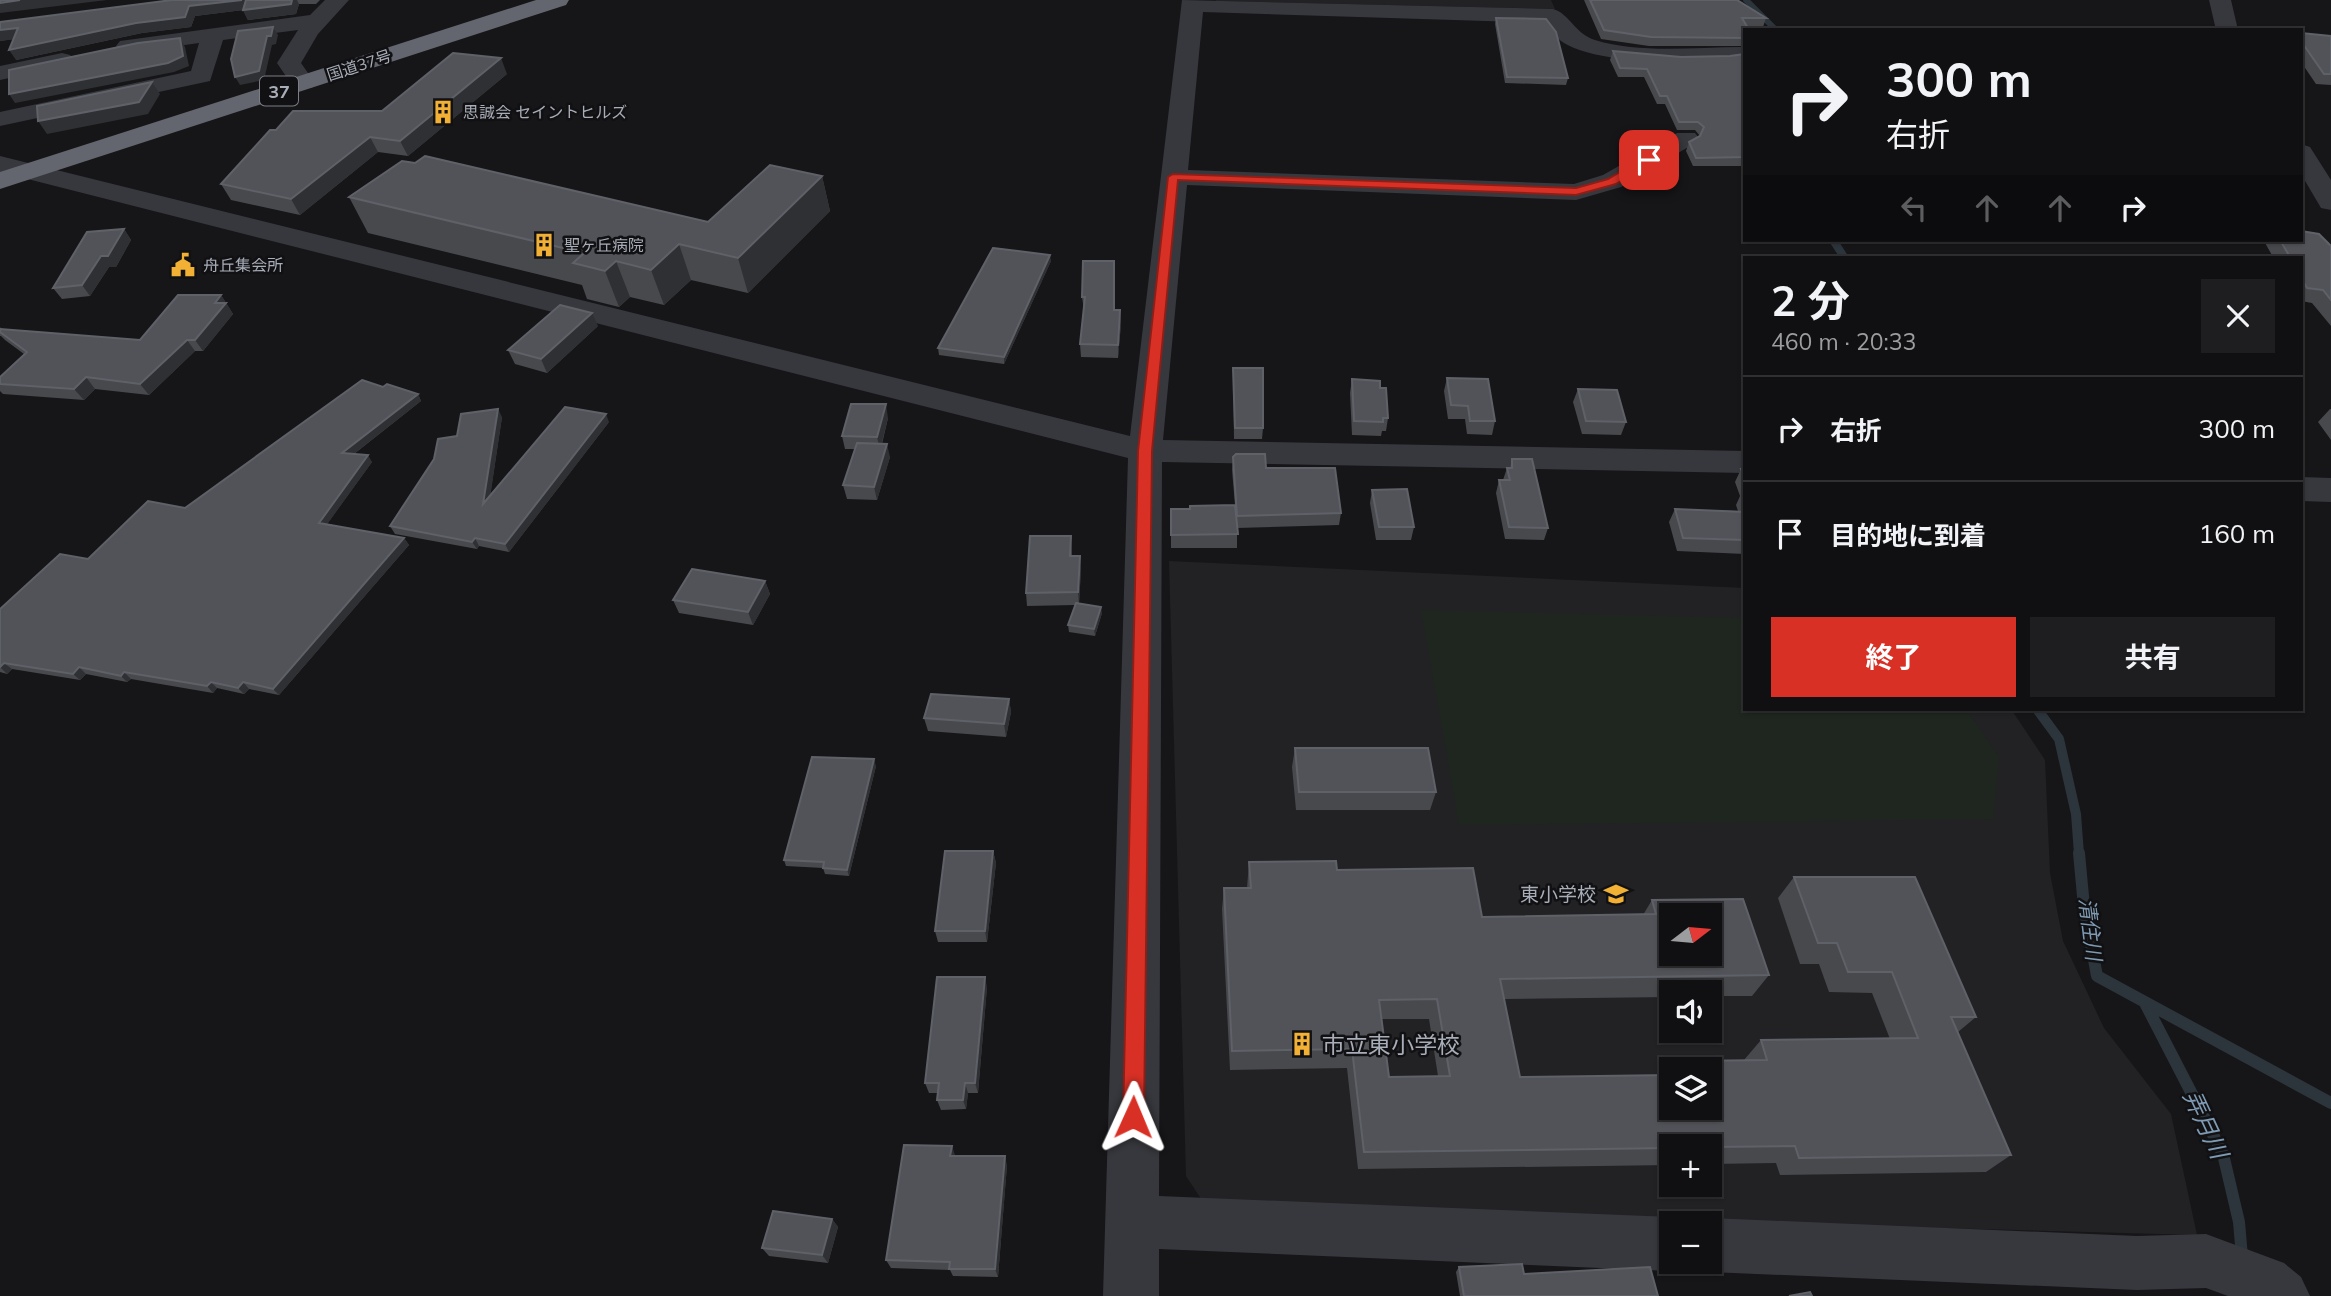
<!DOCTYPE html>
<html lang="ja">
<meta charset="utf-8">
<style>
:root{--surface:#101012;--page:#1e1e20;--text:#f1f3f6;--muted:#9c9d9f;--line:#303032;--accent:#d93025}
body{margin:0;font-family:Mulish,"Noto Sans JP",sans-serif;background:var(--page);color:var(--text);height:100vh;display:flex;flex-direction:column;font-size:26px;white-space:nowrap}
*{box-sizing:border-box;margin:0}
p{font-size:23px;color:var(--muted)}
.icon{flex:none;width:38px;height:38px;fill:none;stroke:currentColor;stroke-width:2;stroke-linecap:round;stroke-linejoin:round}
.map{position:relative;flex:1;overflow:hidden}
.panel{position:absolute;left:1743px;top:256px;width:560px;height:455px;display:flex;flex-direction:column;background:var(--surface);border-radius:0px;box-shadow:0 2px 5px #0004,0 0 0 2px var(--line)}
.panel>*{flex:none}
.banner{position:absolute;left:1743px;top:28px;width:560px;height:214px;border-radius:0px;box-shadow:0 2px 5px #0004,0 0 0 2px var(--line);background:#101012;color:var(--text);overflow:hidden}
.needle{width:46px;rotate:74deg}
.fabs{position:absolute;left:1659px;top:903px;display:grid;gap:14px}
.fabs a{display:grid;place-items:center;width:63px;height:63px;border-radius:0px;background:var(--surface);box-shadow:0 2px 5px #0004,0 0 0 2px var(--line);font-size:35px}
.pin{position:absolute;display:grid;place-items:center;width:60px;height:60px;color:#fff;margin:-30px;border-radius:14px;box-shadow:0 4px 10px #0006}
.me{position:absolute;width:77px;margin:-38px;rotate:1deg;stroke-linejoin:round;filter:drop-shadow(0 0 5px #0008)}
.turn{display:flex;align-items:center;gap:24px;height:147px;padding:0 28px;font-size:32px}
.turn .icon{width:91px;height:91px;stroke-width:2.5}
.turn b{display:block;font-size:49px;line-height:60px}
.lanes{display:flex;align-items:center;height:66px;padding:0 28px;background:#0003;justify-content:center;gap:35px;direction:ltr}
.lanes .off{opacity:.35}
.round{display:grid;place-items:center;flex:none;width:74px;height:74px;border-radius:0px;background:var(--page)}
.overview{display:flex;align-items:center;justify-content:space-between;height:119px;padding:0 28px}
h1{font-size:42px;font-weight:700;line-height:52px}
.cta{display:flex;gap:14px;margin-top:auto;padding:14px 28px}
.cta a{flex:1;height:80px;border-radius:0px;background:var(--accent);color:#fff;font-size:28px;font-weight:700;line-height:80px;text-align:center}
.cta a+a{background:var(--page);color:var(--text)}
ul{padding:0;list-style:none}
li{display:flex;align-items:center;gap:21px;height:105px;padding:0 28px;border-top:2px solid var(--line)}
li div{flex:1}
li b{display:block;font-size:26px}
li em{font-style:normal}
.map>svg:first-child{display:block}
.built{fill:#222225;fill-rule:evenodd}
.green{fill:#1e261f}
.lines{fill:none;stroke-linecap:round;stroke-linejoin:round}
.stream-far3{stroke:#2c353c;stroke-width:6}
.stream-far2{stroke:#2c353c;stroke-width:8}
.stream-far1{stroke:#2c353c;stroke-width:10}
.stream{stroke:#2c353c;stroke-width:12}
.minor{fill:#37383d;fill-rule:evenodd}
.highway{fill:#63666e;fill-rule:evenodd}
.wall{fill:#47494d;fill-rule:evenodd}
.shaded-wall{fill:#2f3033}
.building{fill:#525359;stroke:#5f6168;stroke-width:2;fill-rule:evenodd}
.route{fill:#d93025;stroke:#8d1f18;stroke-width:2}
.labels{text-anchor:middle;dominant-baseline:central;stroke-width:5;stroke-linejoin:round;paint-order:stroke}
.far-street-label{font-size:16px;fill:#a8adb8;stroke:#111113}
.far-poi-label{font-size:16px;fill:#a8adb8;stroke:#111113;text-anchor:start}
.shield{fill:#111113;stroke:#7b7e86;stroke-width:2}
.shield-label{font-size:18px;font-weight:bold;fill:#a8adb8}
.poi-label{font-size:19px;fill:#a8adb8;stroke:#111113;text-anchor:end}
.water-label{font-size:21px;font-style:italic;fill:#7f9bb3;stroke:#111113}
.near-poi-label{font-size:23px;fill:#a8adb8;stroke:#111113;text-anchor:start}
.near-water-label{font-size:24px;font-style:italic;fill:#7f9bb3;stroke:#111113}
</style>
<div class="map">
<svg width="2331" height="1296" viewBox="0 0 2331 1296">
<rect width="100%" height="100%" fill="#161618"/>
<path class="built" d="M1216,0H1551L1555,9L1216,1Z
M1169,561L1745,588V709H2011L2045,760L2050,873L2063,941L2104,1028L2171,1114L2197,1235L1207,1208L1186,1176ZM1671,915H1710V954H1671ZM1671,992H1710V1031H1671ZM1671,1069H1710V1108H1671ZM1671,1146H1710V1185H1671Z"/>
<path class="green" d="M1421,610L1745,618V709H1966L1999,757L1993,819L1459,825Z"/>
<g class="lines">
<path class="stream-far3" d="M1746,0L1776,30"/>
<path class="stream-far2" d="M1833,240L1844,257"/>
<path class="stream-far1" d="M2037,709L2059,739L2076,814L2079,854"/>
<path class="stream" d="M2079,853L2084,907L2097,976L2331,1103
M2145,1003L2223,1154L2239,1222L2242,1257"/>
<path class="minor" d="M325,0H349L318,34L301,63L315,83L312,88H294L277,63L298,30L223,40L210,81L0,126V112L191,71L199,43L128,53L120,51L116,46L120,41L310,15Z
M1182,0L1553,9C1569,13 1575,34 1595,40C1640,54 1694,47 1741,47L1745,48V60C1705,67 1597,64 1564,43C1556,38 1551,30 1546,23L1203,12L1188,170L1574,184L1603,175L1677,133H1695L1699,138L1695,143L1621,187L1576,200L1187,185L1163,440L1745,451V473L1162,462L1159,1196L1671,1217L1686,1223H1671V1262H1710V1223H1698L1710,1218L2137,1236L2206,1234L2284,1263L2301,1277L2310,1296H2228L2206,1288L2137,1290L1710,1272L1690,1262L1671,1271L1159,1249V1296H1103L1128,458L0,172V156L1130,436Z
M2209,0H2231L2238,30H2216Z
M62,53L70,55L74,60L70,65L0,80V66Z
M2301,144L2310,147L2331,180V210L2321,208L2301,174Z
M2301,477L2331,478V502L2301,501Z"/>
<path class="highway" d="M536,0H569L566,5L0,189V172Z"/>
</g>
<path class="wall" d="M172,0H320L316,4H299L296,14L248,20L243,10L195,16L191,27L142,33L16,60L13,39L0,41V22Z
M1584,0H1737L1766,18L1763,27L1747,26L1745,30V46H1649L1601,39Z
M1496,18L1568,78L1566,85L1505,83L1495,24Z
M2301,33L2331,36V85L2316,84L2301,62Z
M1613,51L1681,57L1730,56L1745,54V166H1693L1686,151L1689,142L1700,136L1695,130H1677L1665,104H1657L1644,77H1618L1610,60Z
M507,74L408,156L378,152L300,215L231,200L221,184L276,130L382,111Z
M822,176L830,211L748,293L691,280L664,305L630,297L619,307L587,299L582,285L368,233L349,197L708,222Z
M124,229L131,240L116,267H109L90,296L62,299L53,288Z
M2265,240H2301L2331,246V326L2312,303L2301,301V257H2273L2264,241Z
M1051,261L1004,364L939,355L938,348Z
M1083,261L1115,310H1120L1121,324L1118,358L1081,357L1080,344L1084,310L1082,297Z
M221,295L233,314L203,351H195L149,395L95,389L84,400L3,394L0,391V377L24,354L5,340L1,336H0V327L2,330L140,340Z
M598,326L547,373L515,364L508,350Z
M1233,368L1263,428L1262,439H1234Z
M1447,378L1495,421L1492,435L1467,434L1465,419H1448L1444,391Z
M1352,379L1380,388L1388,418L1386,431H1382L1381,436L1352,435L1350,393Z
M383,387L418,394L421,401L354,454L372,462L327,524L404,538L409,545L279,695L249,689L244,694L217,688L213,693L131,679L127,682L86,674L80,680L12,669L7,674L0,672V609L88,559L185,508Z
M1578,389L1626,422L1621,435L1582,434L1573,402Z
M2330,409H2331V440L2318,422Z
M502,417L490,496L609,422L509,552L479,546L477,549L395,534L390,526L457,436Z
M888,418L882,444L890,457L877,500L847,499L843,485L855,449H845L842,436Z
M1233,457L1266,468L1341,513L1339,525L1237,528V548H1171V509L1235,505L1232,470Z
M1512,459L1548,528L1544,540L1505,539L1496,493L1499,480H1503L1507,468H1510Z
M1741,469H1745V554L1677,551L1669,522L1675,509L1738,511L1736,505L1740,496L1735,482Z
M1372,490L1414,527L1411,540H1376L1370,503Z
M1071,536L1072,556L1081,569L1079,603L1102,613L1095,636L1069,632L1068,625L1075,605L1027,606L1026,593Z
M765,581L770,594L753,625L679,613L673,600Z
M1009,699L1011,712L1006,737L928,731L924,718Z
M1295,748L1436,792L1430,810H1296L1292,767Z
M876,766L849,876L825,874L823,868L786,866L784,860Z
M993,851L996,863L987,942H938L935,931Z
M1249,862L1337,870L1482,917L1643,915L1652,900L1769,975L1752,996H1710V992H1671V997L1504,999L1520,1077L1671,1108L1710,1069H1683L1690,1061L1744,1060L1761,1040L1890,1039L1872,993L1829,992L1819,964H1800L1778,898L1794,877L1976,1017L1958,1032L2011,1155L1986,1172L1780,1175L1776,1163L1710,1164V1146H1671V1165L1358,1169L1347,1068L1230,1070L1222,909L1224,888H1247ZM1382,1019H1429L1438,1076L1389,1077Z
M987,987L978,1093H968L966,1109L941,1110L937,1100L938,1093H929L925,1083Z
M955,1156L1007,1165L998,1277L953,1276L950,1270L891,1268L886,1260Z
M832,1219L838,1227L828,1263L769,1256L762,1248Z
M1459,1267L1524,1274L1658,1296H1460L1456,1272Z"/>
<path class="shaded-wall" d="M20,0H107L0,13V3Z
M242,0H297L299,4L296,14L248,20L243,10L195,16L191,27L142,33L16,60L9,50L189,6Z
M273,27L278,35L276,44L272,45L264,80L240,85L235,77L267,36Z
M18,28L25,38L0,41V30Z
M180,38L185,47L189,66L174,72L15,103L9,94Z
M501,58L507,74L408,156L400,141Z
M152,82L160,94L148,114L47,134L38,121Z
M370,137L378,152L300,215L291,199Z
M822,176L830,211L748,293L738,258Z
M124,229L131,240L116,267H109L90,296L82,285L101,256Z
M679,244L691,280L664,305L651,270Z
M1050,255L1051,261L1004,364V357Z
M616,261L630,297L619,307L605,271Z
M221,295L233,314L203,351L195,340L215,303Z
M1120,310L1121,324L1118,358V345Z
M592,313L598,326L547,373L541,359Z
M187,340L195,351L149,395L140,384Z
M86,377L95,389L84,400L74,389Z
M418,394L421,401L346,460L342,453Z
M886,404L888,418L880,450L877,437Z
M498,409L502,417L488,512L483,504Z
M606,414L609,422L509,552L505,544Z
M887,444L890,457L877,500L874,487Z
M368,455L372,462L323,530L319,523Z
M404,538L409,545L279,695L273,689Z
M475,538L479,546L477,549L472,542Z
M1080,556L1081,569L1079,605L1078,592Z
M765,581L770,594L753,625L748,612Z
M1101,607L1102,613L1095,636L1094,629Z
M4,663L12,669L7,674L0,667Z
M79,667L86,674L80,680L73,674Z
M124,672L131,679L127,682L121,676Z
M211,682L217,688L213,693L207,686Z
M243,682L249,689L244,694L238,688Z
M1009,699L1011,712L1006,737L1004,724Z
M874,759L876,766L849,876L847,870Z
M993,851L996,863L987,942L985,931Z
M985,977L987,987L978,1093L975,1083Z
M965,1083L968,1093L966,1109L963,1100Z
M952,1146L955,1155L950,1156Z
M1005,1156L1007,1165L998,1277L995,1269Z
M832,1219L838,1227L828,1263L822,1255Z"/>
<path class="building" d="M0,0H20L0,3Z
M172,0H242L189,6L185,17L136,23L9,50L18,28L0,30V22Z
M246,0H292L291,4L243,10Z
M1590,0H1737L1766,18H1742L1749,30H1745V38L1651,37L1604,30Z
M1496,18L1546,19L1556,32L1568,78L1507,77Z
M273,27L271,36H267L259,71L235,77L231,59L238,31Z
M2301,33L2331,36V74H2324L2301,41Z
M180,38L183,56L168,63L9,94V70L138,43Z
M1613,51L1681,57L1730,56L1745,54V157L1696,158L1689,142L1700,136L1704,127L1698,122H1679L1667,96H1660L1647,69L1620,68Z
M453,53L501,58L400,141L370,137L291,199L221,184L270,130H276L293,111H382Z
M152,82L139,102L38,121L37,106Z
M425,156L708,222L770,165L822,176L738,258L679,244L651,270L616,261L605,271L573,263L584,253L349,197L402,161L415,163Z
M124,229L108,256H101L82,285L53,288L87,232Z
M2301,231L2319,234L2331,246V300L2323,290L2307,288L2301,277V257H2290L2280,240H2301Z
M993,248L1050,255L1004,357L938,348Z
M1083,261H1114V310H1120L1118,345L1080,344L1085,297H1082Z
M178,295H221L215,303H226L195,340H187L140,384L86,377L74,389L0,384V377L27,352L0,332V329L140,340Z
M560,305L592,313L541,359L508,350Z
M1233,368H1263V428H1235Z
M1447,378L1488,379L1495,421H1470L1468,406L1451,405Z
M1352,379L1380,381V388H1386L1388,418H1383V422L1354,421Z
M362,380L383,387L387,384L418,394L342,453L368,455L319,523L404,538L273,689L243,682L238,688L211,682L207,686L124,672L121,676L79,667L73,674L4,663L0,667V609L60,554L88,559L148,501L185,508Z
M1578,389L1617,390L1626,422L1586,421Z
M851,404H886L877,437L842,436Z
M565,407L606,414L505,544L475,538L472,542L390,526L434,459L438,439L457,436L461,414L498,409L483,504Z
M857,443L887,444L874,487L843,485Z
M1236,454H1265L1266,468H1335L1341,513L1237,516L1233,457Z
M1512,459H1532L1548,528L1509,527L1499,480H1510L1507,468H1512Z
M1741,469H1745V478Z
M1407,489L1414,527H1379L1372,490Z
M1235,505L1238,534L1171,535V509H1190V506Z
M1675,509L1745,512V540L1683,538Z
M1030,536H1071L1070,556H1080L1078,592L1026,593Z
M692,569L765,581L748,612L673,600Z
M1076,603L1101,607L1094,629L1068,625Z
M931,694L1009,699L1004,724L924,718Z
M1295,748H1428L1436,792H1299Z
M812,757L874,759L847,870L823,868L824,862L784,860Z
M945,851H993L985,931H935Z
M1336,861L1337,870L1473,868L1482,917L1656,914L1652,900L1743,899L1769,975L1500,979L1520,1077L1671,1075V1108H1710V1069H1692L1690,1061L1767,1060L1761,1040L1918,1038L1892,972H1848L1837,943H1818L1794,877H1915L1976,1017H1951L2011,1155L1799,1158L1795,1146L1710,1147V1146H1671V1148L1364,1152L1352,1049L1232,1051L1224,888H1251L1249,862ZM1671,915H1710V954H1671ZM1437,999L1450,1076L1389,1077L1379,1000Z
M937,977H985L975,1083H965L963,1100H937L939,1083H925Z
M904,1145L952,1146L950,1156H1005L995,1269H949L950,1262L886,1260Z
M773,1211L832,1219L822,1255L762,1248Z
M1522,1264L1524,1274L1650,1267L1658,1296H1464L1459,1267Z
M1810,1292L1812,1296H1789Z"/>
<path class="route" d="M1645,157L1655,160L1616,184L1576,195L1178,180L1152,451L1144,1117L1141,1124L1133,1127L1126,1124L1123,1117L1138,451L1168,177L1173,174L1576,188L1608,179Z"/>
<defs>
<g id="building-bare" transform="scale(1.89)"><path d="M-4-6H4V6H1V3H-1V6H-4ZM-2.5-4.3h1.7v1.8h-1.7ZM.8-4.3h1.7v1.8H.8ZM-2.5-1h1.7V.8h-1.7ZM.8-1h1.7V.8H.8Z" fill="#f2b134" stroke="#111113" stroke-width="2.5" paint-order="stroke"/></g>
<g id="civic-bare" transform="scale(1.89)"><path d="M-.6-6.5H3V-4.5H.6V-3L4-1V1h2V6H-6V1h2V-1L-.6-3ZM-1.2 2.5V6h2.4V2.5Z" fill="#f2b134" stroke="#111113" stroke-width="2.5" paint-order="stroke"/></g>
<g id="school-bare" transform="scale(1.89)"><path d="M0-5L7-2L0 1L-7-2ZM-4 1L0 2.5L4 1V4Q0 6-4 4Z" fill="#f2b134" stroke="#111113" stroke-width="2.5" paint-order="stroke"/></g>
</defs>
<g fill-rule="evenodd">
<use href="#building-bare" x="443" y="112"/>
<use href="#building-bare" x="544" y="245"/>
<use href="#civic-bare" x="183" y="265"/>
<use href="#school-bare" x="1616" y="894"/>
<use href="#building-bare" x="1302" y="1044"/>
</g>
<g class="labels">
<g class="far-street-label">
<text transform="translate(359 65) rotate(-18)">国道37号</text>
</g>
<g class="far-poi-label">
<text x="463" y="112">思誠会 セイントヒルズ</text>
<text x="564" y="245">聖ヶ丘病院</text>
<text x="203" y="265">舟丘集会所</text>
</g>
<rect class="shield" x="260" y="76.5" width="38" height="29" rx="5"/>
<g class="shield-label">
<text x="279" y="91">37</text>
</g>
<g class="poi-label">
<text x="1596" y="894">東小学校</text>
</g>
<g class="water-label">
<text transform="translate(2091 929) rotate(83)">清住川</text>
</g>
<g class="near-poi-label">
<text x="1322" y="1044">市立東小学校</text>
</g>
<g class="near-water-label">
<text transform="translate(2206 1124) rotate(65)">弄月川</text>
</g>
</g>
</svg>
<div class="fabs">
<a><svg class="needle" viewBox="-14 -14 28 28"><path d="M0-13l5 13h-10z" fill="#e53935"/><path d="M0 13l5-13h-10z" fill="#9c9d9f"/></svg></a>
<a><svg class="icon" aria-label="sound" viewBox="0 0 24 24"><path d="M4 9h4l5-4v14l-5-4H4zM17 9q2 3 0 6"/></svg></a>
<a><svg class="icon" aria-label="layers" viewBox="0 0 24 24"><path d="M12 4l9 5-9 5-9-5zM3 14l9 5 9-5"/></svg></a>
<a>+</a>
<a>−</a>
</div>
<div class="pin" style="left:1649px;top:160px;background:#d93025"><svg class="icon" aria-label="arrive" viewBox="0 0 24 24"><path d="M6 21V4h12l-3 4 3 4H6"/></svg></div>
<svg class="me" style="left:1133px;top:1117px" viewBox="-20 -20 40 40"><path d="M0-17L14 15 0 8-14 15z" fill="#d93025" stroke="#fff" stroke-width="4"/></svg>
<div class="banner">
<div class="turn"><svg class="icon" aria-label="right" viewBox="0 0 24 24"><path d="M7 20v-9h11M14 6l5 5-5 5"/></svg><div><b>300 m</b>右折</div></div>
<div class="lanes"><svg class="icon off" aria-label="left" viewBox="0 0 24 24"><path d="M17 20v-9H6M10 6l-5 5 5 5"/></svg><svg class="icon off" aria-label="ahead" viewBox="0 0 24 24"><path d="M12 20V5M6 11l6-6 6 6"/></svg><svg class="icon off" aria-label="ahead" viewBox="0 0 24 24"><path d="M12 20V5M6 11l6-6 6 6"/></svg><svg class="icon" aria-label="right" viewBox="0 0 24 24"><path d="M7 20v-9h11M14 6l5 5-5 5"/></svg></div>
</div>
<section class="panel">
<div class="overview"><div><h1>2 分</h1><p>460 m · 20:33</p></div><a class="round"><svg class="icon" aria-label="close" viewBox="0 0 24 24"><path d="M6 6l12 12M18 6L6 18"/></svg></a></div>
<ul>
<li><svg class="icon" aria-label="right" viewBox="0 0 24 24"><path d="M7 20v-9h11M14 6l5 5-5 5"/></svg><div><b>右折</b></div><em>300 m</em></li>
<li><svg class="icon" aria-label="arrive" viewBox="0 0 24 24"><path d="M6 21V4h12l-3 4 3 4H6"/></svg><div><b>目的地に到着</b></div><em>160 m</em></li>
</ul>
<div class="cta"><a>終了</a><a>共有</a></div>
</section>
</div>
